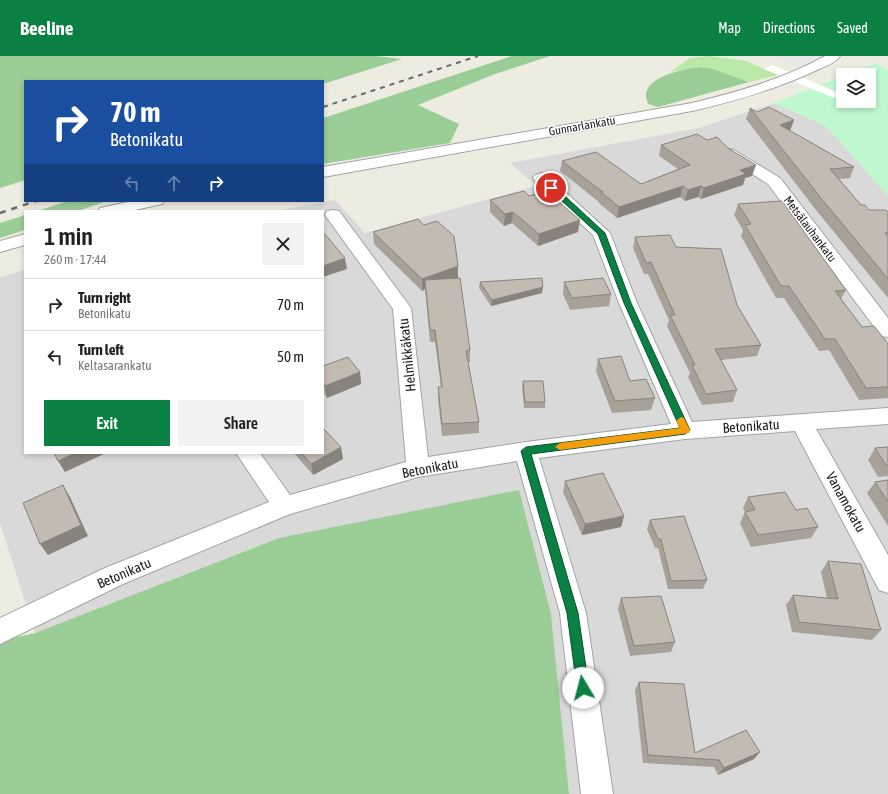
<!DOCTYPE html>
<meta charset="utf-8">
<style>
:root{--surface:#fff;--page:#f2f2f2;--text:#222;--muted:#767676;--line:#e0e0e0;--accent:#0b8043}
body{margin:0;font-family:"Asap Condensed",sans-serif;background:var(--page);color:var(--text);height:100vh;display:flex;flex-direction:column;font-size:15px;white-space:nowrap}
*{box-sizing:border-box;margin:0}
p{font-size:13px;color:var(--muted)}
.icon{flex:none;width:22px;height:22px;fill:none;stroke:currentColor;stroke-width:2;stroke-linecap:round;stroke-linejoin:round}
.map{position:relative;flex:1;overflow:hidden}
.panel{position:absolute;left:24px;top:154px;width:300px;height:244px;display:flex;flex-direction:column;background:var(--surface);border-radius:0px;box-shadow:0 2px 6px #0003}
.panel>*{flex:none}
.hud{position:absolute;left:24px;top:24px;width:300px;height:122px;border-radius:0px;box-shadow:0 2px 6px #0003;background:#1a4fa0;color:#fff;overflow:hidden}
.buttons{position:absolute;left:836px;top:12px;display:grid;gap:8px}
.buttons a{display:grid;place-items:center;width:40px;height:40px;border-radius:0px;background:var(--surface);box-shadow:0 2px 6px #0003;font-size:20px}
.pin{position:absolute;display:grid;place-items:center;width:34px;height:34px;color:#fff;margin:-17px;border:2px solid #fff;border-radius:50%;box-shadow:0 1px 4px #0007}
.me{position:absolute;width:44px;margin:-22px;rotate:352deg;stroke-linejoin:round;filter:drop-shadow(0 0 3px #0008)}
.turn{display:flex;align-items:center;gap:14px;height:84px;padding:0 20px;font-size:18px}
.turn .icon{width:52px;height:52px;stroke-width:2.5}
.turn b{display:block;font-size:28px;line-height:34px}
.lanes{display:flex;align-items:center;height:38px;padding:0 20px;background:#0003;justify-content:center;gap:20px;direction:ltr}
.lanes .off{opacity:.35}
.round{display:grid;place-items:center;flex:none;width:42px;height:42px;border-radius:0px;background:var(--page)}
.head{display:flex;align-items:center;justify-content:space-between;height:68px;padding:0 20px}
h1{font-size:24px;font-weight:600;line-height:30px}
.button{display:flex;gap:8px;margin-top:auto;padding:8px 20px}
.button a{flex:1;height:46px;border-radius:0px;background:var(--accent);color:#fff;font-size:16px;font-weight:600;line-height:46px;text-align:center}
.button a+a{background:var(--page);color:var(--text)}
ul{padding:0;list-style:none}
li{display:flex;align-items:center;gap:12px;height:52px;padding:0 20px;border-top:1px solid var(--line)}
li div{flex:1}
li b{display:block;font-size:15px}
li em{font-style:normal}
header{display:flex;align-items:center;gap:24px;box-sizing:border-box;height:56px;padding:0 20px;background:var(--accent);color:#fff}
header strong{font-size:19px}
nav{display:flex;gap:22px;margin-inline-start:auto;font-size:14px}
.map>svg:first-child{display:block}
.residential{fill:#dad9d9}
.grass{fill:#bae8a7}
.forest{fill:#9bcd96}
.park{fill:#bdf8ce}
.parking{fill:#e8e8e8}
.pier{fill:#fff}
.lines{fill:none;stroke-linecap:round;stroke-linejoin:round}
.minor-casing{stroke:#a3a3a3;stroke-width:2}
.minor{fill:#fff;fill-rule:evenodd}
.rail-far1{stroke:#6a6a6a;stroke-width:2;stroke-dasharray:5 5;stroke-linecap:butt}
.rail{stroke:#6a6a6a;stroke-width:2.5;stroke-dasharray:6 6;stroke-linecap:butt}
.wall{fill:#a7a198}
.shaded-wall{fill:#88837c}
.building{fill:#c2bbb1;stroke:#88837c}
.route{fill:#0b8043;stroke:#07532c}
.slow{fill:#f59e0b}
.labels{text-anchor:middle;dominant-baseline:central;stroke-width:3;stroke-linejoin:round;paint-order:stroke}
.far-street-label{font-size:12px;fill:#1c1c1c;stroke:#fff}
.street-label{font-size:14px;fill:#1c1c1c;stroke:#fff}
</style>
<header>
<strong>Beeline</strong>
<nav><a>Map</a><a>Directions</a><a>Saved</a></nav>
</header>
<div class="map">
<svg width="888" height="738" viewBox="0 0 888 738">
<rect width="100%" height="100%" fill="#edece1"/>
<path class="residential" d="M774,47L826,70L888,140V738H569L551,558L279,482L35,577L0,467V222L25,213V397H323V155H274L335,144L365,177L536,130L510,107L699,72Z"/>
<path class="grass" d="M709,0L746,5L778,19L749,26L713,13L700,11L670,16L690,2Z"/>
<path class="forest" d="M0,0H376L402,3L323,28V25H25V124L0,132Z
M512,0H550L495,18L418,49L459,68L450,87L323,108V62Z
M700,11L713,13L749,26L658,51L648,48C647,45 646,41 646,38C648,20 684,13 700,11Z
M68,145H107L78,155H37Z
M25,159V174L0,182V167Z
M519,434L551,558L569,738H0V585L35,577L279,482Z"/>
<path class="park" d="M877,7L888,14V140L826,70L774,47L843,20V45H869V19H847Z"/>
<path class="parking" d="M773,0H819L822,1L800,12Z"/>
<path class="pier" d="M772,9L842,38L834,42L764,13Z"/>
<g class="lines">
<g class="minor-casing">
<path id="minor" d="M825,0H840C836,7 824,11 817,14C777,33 735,45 692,55L323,121V111L692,47C738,36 783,23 825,0Z
M729,93L734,94L780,122L888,262V281L881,280L768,128L724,100L722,97L724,94Z
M541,117L547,119L610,177L637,247L692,366L888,352V368L816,373L888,499V537L879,534L795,375L685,383L539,402L586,557L613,738H581L560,557L517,405L418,421L290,458L123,528L0,588V562L105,512L269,446L236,397H260L290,439L406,406L393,253L325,159L327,155L333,154L339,155L411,252L428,401L526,386L671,368L619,247L593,179L535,125L533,122L535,119Z
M132,145H164L162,148L130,155H98L100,152Z
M25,178V189L0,196V185Z"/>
</g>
<use href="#minor" class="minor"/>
<path class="rail-far1" d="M323,51L478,0"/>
<path class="rail" d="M0,157L36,145"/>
</g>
<path class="wall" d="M750,52L854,111L850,122L839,123L861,149L869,154L888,156V242L816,154L746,63Z
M661,89L752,120L745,122L743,129L701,143L698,141L685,145L680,141L617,162L599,147V146L560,115L562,105L641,128L678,113L659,100Z
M529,140L578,176L538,190L512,167L504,170L490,156V144Z
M738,148L846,234L841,243L862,271L888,288V342L859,344L829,294L819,295L784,242H776L741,180L743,174L734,159Z
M424,169L458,222L470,294V306H468L479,366V377L442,380L438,343V331H441L435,286H430L425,233L422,235L374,188L373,176Z
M635,181L676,191L737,249L761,289L757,300L721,304L737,334L733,346L702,349L688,321L690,317L667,270L669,264L648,218H644L633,192Z
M480,226L542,237L491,250L479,232Z
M564,226L611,238L609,250L570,254L563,238Z
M598,303L655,342L651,354L612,357L596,315Z
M323,310L360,316L361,328L327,342L323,335Z
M523,325L545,346V352H524L522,331Z
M888,391V420L878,421L868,404L875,392Z
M294,397H323L343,403L313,419Z
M888,424V470L867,437L875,426Z
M565,425L624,460L621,471L582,479L563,436Z
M748,441L796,454L818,471L811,482L751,491L740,467L745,456L743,452Z
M650,464L707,524L703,533H668L658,492H655L647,473Z
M828,505L881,574L872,584L792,576L786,549L793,539L827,542L821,516Z
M621,542L675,586L671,596L630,600L618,553Z
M639,626L695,697L760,696L754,703L718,719L714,711L643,707L635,634Z"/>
<path class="shaded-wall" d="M794,64L790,75L777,80L780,69Z
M756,109L752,120L745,122L743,129L701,143L704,132L740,114Z
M683,130L680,141L617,162L619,151Z
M701,130L698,141L685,145L688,134Z
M513,156L512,167L504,170L505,158Z
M580,164L578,176L538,190L539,178Z
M345,202L347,213L323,221V210Z
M458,210V222L425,224V233L422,235V223Z
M543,231L542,237L491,250L492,244Z
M360,316L361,328L327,342L325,330Z
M341,391L343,403L313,419L311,408Z
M75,397H106L65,416L58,405Z
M63,429L70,441L88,480L48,499L40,488Z
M624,460L621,471L582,479L585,468Z
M760,696L754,703L718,719L724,712Z"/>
<path class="building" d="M769,51L794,64L780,69L854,111L830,113L861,149H865L869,154H886L888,156V177H885L888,180V223L821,142L750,52L757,56Z
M697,78L707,84L717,81L728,92L756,109L740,114L746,118L704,132L701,130L688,134L683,130L619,151L601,136H603L562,105L596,96L641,128L690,109L661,89Z
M524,135L529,140L546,135L580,164L539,178L513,156L505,158L490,144Z
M782,145L846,234L835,235L862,271L874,270L888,288V331L866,332L835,283H825L789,230H781L745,169L751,168L738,148Z
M418,163L424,169L437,165L454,180L458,210L422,223L373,176Z
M323,176L345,202L323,210Z
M670,179L676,191L721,193L737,249L761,289L715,293L737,334L706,338L692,309H695L670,259H675L651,206L646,207L635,181Z
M460,222L470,294L466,295L479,366L442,368L438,331H442L435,274H430L425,224Z
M542,222L543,231L492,244L480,226Z
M603,222L611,238L572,242L564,226Z
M621,300L630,325L646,323L655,342L615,345L598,303Z
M348,301L360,316L325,330L323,326V310Z
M523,325H543L545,346H525Z
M323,372L341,391L311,408L302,397H323Z
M888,391V409H886L875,392Z
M54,397H75L58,405Z
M603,417L624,460L585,468L565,425Z
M888,424V446L875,426Z
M63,429L81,469L40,488L23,447Z
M785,436L796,454L807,452L818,471L758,479L745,456L755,454L748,441Z
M684,460L707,524L671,525L661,483H658L650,464Z
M828,505L861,508L881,574L799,566L793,539L838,543Z
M661,540L675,586L634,590L621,542Z
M639,626L684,628L695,697L746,674L760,696L724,712L719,704L648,699Z"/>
<path class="route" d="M549,130H554L605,177L631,247L690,374L685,378L531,398L578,557L589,632L587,637L583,638L578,637L577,632L567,557L521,395L526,391L680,372L624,247L598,178L549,133Z"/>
<path class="slow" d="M681,361L684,362L690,374L689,377L560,394L555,391L560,387L680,372L676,365Z"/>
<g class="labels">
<g class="far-street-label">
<text transform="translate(582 70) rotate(-10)">Gunnarlankatu</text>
<text transform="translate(810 173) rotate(53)">Metsälauhankatu</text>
</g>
<g class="street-label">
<text transform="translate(407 299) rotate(-96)">Helmikkäkatu</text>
<text transform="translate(751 370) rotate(-4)">Betonikatu</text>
<text transform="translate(430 412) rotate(-11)">Betonikatu</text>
<text transform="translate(846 446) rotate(61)">Vanamokatu</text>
<text transform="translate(124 517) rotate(-23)">Betonikatu</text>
</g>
</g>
</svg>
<div class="buttons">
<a><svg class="icon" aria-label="layers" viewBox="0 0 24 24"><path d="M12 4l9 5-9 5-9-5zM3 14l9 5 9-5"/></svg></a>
</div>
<div class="pin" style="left:551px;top:132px;background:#d93025"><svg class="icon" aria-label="arrive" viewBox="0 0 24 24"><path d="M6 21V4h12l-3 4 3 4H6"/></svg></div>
<svg class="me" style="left:583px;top:632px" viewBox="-20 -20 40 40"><circle r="19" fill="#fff"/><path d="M0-13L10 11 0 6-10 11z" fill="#0b8043"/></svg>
<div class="hud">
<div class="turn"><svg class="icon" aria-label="right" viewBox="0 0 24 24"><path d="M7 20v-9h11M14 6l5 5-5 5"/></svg><div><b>70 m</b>Betonikatu</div></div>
<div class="lanes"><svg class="icon off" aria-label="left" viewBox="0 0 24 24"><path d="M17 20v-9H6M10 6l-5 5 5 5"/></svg><svg class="icon off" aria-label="ahead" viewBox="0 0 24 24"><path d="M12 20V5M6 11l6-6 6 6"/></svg><svg class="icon" aria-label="right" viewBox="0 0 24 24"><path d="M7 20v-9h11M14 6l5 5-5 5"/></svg></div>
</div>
<section class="panel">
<div class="head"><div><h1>1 min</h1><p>260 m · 17:44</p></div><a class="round"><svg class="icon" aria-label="close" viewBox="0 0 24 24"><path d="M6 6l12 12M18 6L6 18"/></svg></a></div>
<ul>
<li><svg class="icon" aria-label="right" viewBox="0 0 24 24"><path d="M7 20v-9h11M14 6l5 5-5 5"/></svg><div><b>Turn right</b><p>Betonikatu</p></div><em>70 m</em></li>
<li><svg class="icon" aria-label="left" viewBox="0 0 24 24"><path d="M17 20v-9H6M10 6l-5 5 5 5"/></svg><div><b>Turn left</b><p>Keltasarankatu</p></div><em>50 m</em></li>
</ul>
<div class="button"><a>Exit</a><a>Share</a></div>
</section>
</div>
